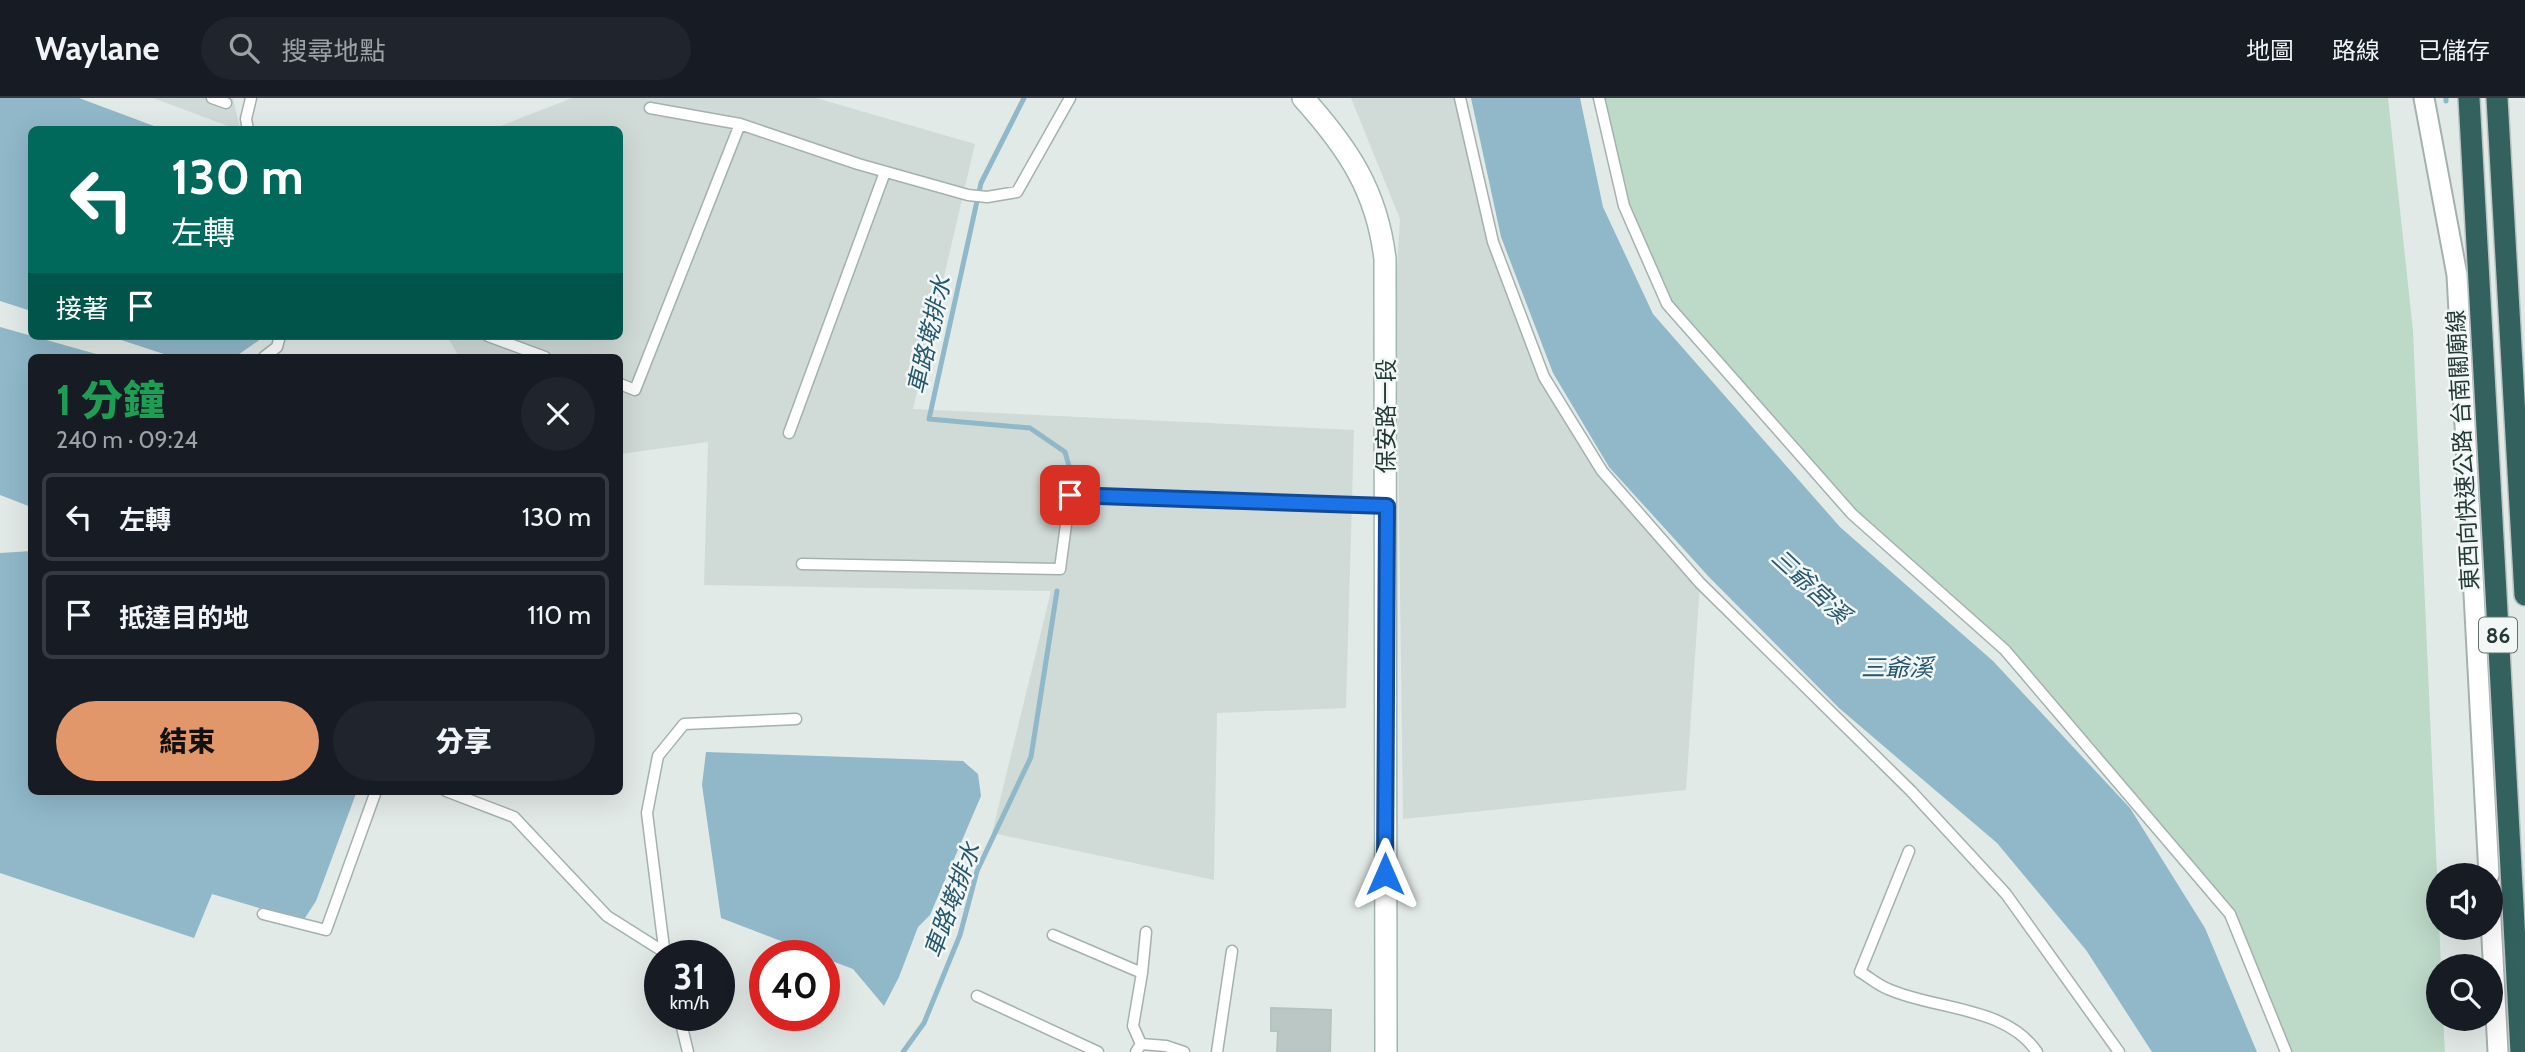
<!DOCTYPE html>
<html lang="zh-TW">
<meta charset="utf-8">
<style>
:root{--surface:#171b24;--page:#20242c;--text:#f1f3f6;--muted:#9ea1a6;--line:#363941;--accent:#e19769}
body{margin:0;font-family:Cabin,"Noto Sans TC",sans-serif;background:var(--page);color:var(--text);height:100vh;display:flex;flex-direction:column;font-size:26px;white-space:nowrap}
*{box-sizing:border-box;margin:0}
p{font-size:23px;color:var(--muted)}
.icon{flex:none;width:38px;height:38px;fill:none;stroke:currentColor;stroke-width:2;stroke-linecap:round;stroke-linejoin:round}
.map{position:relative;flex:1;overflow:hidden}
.side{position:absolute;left:28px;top:256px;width:595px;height:441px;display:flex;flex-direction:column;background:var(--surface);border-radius:10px;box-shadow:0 7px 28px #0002}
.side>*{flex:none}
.hud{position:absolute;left:28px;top:28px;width:595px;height:214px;border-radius:10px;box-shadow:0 7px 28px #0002;background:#00695c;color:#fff;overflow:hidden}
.fabs{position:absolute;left:2426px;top:765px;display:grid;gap:14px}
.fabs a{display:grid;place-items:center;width:77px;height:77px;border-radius:50%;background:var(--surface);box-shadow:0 7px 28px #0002;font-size:35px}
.speed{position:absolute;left:644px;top:842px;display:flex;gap:14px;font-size:35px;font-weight:700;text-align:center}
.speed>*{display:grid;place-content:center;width:91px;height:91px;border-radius:50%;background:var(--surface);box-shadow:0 7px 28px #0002;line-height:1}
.speed small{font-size:18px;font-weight:400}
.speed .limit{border:10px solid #d22;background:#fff;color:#111}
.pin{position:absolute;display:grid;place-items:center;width:60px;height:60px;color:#fff;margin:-30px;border-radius:14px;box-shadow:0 4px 10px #0006}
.me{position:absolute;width:77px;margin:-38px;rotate:0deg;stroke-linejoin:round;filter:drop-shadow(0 0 5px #0008)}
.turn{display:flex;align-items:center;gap:24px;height:147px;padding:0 28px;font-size:32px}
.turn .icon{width:91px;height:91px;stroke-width:2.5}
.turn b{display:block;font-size:49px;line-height:60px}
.then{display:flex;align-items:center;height:66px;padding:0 28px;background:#0003;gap:14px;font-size:26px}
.round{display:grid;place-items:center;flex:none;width:74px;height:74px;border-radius:37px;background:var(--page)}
.headline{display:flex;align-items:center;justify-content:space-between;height:119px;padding:0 28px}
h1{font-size:42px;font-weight:800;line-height:52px;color:#1e9e55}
.button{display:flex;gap:14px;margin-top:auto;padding:14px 28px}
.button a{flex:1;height:80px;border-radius:42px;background:var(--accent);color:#111;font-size:28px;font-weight:800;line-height:80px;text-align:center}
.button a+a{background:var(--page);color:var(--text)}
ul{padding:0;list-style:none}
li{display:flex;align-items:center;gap:21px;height:88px;margin:0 14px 10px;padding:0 14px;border:4px solid var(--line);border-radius:10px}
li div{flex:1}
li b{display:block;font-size:26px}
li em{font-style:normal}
header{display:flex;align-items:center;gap:42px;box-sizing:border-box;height:98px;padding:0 35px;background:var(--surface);border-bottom:2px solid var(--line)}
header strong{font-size:33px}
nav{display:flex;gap:38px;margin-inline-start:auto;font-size:24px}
.search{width:490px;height:63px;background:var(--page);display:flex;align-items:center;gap:18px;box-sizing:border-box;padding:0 24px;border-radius:38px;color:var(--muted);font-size:26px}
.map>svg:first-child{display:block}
.built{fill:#d0dad7}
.green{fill:#bdd9c8}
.water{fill:#90b8c9}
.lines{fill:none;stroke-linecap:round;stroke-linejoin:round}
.stream{stroke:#90b8c9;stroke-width:5}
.building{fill:#bac7c4;stroke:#b5c3bf;stroke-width:2}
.lane-casing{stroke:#a5b1af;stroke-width:13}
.street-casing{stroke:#a5b1af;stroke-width:23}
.secondary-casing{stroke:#a2b5b0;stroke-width:24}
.highway-casing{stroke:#bdc4c3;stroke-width:24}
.lane{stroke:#fff;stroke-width:10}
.street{stroke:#fff;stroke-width:19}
.secondary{stroke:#fff;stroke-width:21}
.highway{stroke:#33625e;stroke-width:21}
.route-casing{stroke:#114b97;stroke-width:18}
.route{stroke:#1a73e8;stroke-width:12}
.labels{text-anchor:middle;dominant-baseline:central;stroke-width:5;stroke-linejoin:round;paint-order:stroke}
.shield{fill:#f2f7f5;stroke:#62726f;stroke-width:2}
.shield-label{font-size:21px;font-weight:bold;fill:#243936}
.street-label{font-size:23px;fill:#243936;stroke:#f2f7f5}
.water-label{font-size:24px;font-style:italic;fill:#25576e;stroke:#f2f7f5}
</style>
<header>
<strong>Waylane</strong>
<div class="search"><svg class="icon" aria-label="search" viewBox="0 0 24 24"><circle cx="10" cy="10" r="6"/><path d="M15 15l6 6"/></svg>搜尋地點</div>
<nav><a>地圖</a><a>路線</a><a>已儲存</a></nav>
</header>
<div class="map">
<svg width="2525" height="954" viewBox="0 0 2525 954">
<rect width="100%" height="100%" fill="#e2eae8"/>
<path class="built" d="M153,0H233L240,31H236Z
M572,0H816L975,46L913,311L1354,332L1346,610L1217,615L1214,782L992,735L1051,493L704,487L708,344L620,356V259H459L447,238H620V32L493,31Z
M1351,0H1460L1493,144L1544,279L1602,373L1700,485L1686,692L1403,721L1396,188L1400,121Z"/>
<path class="green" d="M1599,0H2388L2413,233L2441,868H2438V920L2443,921L2445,954H2286L2230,815L2005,552L1852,416L1667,206L1624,108Z"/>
<path class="water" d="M0,0H79L162,31L32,32L31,213L0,203Z
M1471,0H1580L1603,109L1653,216L1840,429L1993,563L2130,710L2205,830L2257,954H2152L2086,852L1997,745L1839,610L1709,479L1609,369L1553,275L1501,139Z
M0,229L107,259H32L31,409L0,397Z
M109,238H265L235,259H173Z
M31,453L32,693H357L316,803L303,823L212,796L194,840L0,775V455Z
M706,654L963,663L978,676L981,698L930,817L918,829L899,879L884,908L853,871L824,860V858L818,857L721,820L702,687Z"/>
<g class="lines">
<path class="stream" d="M1024,0L981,85L929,321L1030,330L1065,354L1073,382
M2446,0V3
M903,954L924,925L960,837L977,773L1031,659L1057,493"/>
</g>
<path class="building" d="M1271,910L1331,912L1330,954H1277L1278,933H1271Z"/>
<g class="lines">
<g class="lane-casing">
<path id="lane" d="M212,0L226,5
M1460,0L1493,144L1544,279L1602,373L1700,485L1911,693L2006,796L2119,954
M1599,0L1624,108L1667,206L1852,416L2005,552L2230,816L2286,954
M650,10L740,26L858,66L968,97L987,99L1017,94L1070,0
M248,32L246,21L251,0
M488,238L545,259
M264,259L277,249L280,238
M620,286L635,292L740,26
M789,335L885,74
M802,466L1060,471L1070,397L1387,408
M446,693L514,719L607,818L664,854
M1909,753L1860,874C1869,879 1878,887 1888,891C1935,912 2006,908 2037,954
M263,816L326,832L376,693
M1053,837L1142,875
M665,858L647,715L658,658L684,626L796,621
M977,898L1098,954
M679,917L688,954
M1141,946L1166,948L1184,954
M1136,954L1141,946L1133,928L1142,875L1146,834
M1217,954L1232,853"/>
</g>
<g class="street-casing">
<path id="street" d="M2424,0L2457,177L2489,777
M2490,803L2498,954"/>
</g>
<g class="secondary-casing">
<path id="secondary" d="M1303,0C1348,50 1377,93 1385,161L1386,954"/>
</g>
<g class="highway-casing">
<path id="highway" d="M2469,0L2521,954
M2497,0L2525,497"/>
</g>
<use href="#lane" class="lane"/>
<use href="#street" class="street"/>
<use href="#secondary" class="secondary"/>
<use href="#highway" class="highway"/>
</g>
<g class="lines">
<g class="route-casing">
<path id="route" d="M1070,397L1387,408L1385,776"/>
</g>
<use href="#route" class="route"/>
</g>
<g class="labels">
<rect class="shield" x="2479" y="519.5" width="38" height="35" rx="5"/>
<g class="shield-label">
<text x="2498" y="537">86</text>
</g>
<g class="street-label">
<text transform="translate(1386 318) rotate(-90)">保安路一段</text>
<text transform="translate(2463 352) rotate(-93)">東西向快速公路 台南關廟線</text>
</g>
<g class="water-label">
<text transform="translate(929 237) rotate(-77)">車路墘排水</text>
<text transform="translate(1811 488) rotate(43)">三爺宮溪</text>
<text x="1897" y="569">三爺溪</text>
<text transform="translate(952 802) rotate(-70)">車路墘排水</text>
</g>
</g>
</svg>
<div class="fabs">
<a><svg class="icon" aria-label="sound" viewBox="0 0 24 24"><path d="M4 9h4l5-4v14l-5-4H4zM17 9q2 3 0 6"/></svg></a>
<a><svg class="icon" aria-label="search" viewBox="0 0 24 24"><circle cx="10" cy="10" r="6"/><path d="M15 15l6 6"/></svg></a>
</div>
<div class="speed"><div>31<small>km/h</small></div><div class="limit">40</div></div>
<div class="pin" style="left:1070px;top:397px;background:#d93025"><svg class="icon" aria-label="arrive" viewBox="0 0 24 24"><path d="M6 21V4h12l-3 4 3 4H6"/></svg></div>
<svg class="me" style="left:1385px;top:776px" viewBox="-20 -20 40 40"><path d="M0-17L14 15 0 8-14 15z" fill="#1a73e8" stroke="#fff" stroke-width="4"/></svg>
<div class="hud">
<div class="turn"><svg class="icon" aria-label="left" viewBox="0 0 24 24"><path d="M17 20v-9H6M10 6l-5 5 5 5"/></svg><div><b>130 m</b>左轉</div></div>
<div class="then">接著<svg class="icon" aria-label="arrive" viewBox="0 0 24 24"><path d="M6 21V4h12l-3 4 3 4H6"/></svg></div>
</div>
<section class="side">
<div class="headline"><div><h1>1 分鐘</h1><p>240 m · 09:24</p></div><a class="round"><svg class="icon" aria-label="close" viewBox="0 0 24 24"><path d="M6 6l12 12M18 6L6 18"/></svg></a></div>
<ul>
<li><svg class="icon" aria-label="left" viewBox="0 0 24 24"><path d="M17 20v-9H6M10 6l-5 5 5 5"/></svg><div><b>左轉</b></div><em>130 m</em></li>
<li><svg class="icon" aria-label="arrive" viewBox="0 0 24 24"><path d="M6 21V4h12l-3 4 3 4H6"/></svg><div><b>抵達目的地</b></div><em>110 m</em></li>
</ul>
<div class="button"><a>結束</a><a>分享</a></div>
</section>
</div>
